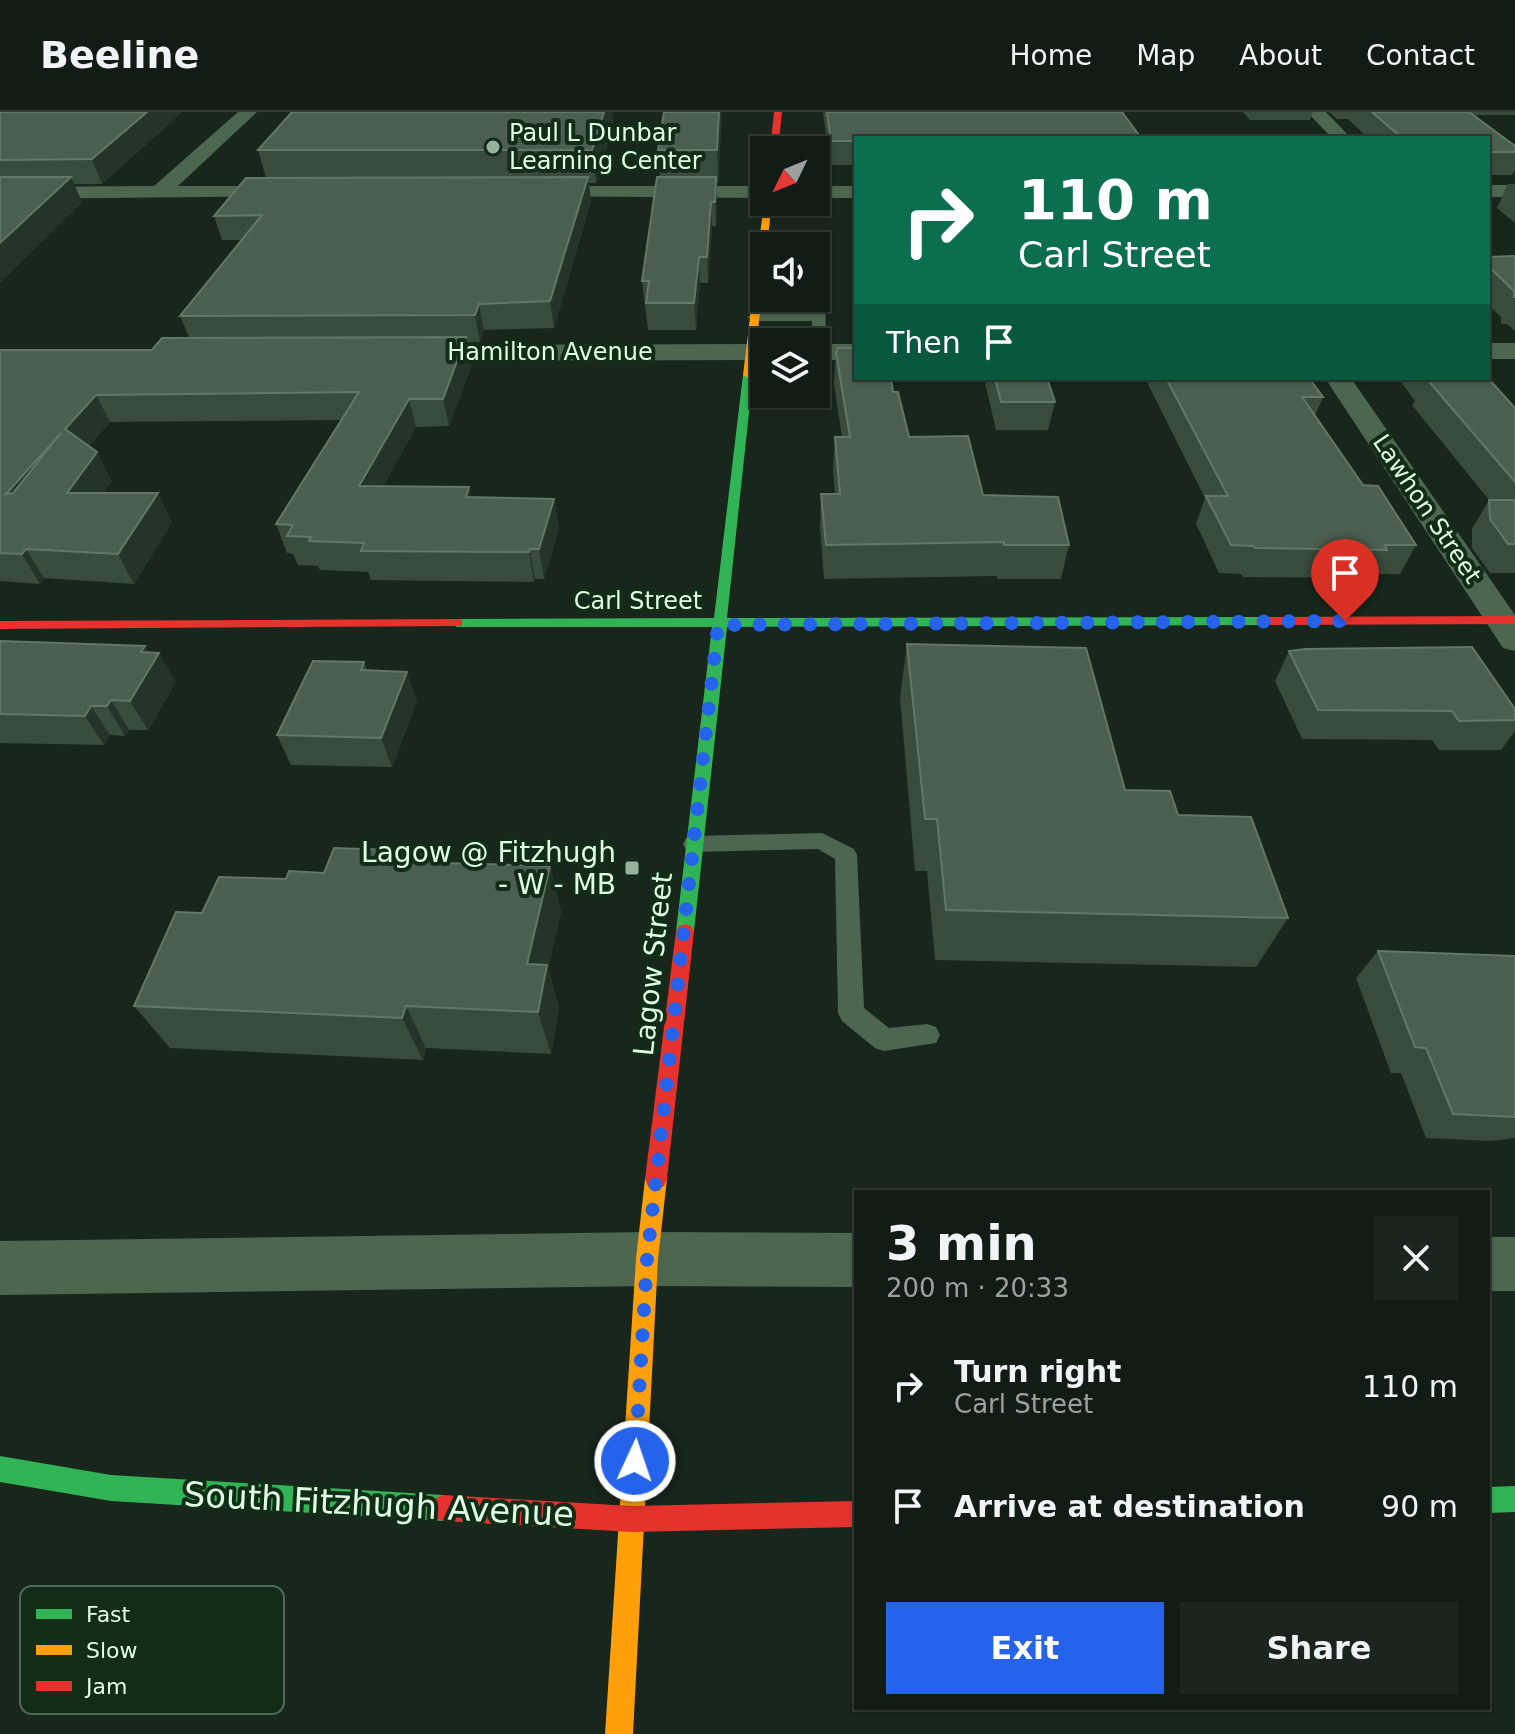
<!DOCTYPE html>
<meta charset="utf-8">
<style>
:root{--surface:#121c15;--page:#1b251e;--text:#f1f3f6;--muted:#9ca1a0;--line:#313a34;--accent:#2563eb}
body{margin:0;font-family:"DejaVu Sans",sans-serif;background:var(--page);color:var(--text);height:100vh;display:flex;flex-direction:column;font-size:30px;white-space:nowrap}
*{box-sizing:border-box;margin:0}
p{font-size:26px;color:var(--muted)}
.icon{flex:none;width:44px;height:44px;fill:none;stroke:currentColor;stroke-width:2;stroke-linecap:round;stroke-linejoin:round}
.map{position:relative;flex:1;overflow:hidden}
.side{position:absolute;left:854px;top:1078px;width:636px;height:520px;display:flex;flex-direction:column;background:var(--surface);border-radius:0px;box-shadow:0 2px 6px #0004,0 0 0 2px var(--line)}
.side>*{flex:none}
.banner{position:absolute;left:854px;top:24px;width:636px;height:244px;border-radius:0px;box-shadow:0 2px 6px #0004,0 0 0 2px var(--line);background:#0b6e4f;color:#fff;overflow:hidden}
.needle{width:52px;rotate:227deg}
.buttons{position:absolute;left:750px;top:24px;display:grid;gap:16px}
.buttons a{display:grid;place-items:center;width:80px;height:80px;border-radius:0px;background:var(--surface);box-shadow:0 2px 6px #0004,0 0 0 2px var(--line);font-size:40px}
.pin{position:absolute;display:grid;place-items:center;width:68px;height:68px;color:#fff;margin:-82px -34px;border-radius:50% 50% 50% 0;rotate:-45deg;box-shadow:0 0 8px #0007}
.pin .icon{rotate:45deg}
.me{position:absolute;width:88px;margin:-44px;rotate:3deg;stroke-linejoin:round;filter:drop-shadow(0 0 6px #0008)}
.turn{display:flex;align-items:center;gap:28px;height:168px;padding:0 32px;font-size:36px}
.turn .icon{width:104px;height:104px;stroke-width:2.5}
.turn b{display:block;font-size:56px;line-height:68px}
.then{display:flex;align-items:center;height:76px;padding:0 32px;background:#0003;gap:16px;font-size:30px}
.round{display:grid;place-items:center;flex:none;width:84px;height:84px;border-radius:0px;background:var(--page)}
.overview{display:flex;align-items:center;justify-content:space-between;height:136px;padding:0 32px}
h1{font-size:48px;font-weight:700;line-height:60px}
.primary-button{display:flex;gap:16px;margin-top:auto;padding:16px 32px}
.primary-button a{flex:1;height:92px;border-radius:0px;background:var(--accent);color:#fff;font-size:32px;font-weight:700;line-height:92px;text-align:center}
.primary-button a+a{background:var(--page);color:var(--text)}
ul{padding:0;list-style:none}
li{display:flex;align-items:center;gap:24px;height:120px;padding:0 32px}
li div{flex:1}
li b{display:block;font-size:30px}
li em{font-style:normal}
header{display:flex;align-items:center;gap:48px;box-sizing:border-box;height:112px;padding:0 40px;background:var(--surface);border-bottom:2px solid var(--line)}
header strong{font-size:38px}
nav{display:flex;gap:44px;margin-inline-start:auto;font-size:28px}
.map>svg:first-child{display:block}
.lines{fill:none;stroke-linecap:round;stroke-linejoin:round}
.lane{fill:#4d6650;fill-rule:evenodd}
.street{fill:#4d6650;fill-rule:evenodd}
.fast{fill:#30b455;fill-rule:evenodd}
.slow{fill:#ff9f0a;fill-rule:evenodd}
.jam{fill:#e5322d;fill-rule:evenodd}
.wall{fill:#394b3d}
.shaded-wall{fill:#253429}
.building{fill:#4b5e4f;stroke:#627766;stroke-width:2;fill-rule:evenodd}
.route{stroke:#2563eb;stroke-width:14;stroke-dasharray:0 25.2}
.poi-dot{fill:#98b39d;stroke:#122c18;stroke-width:3}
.labels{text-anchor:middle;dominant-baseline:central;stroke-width:8;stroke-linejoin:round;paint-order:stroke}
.far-poi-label{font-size:24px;fill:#ddffe3;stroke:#122c18;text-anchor:start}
.far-street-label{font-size:24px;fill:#ddffe3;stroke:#122c18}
.poi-label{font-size:28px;fill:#ddffe3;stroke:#122c18;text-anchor:end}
.street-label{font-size:28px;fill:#ddffe3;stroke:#122c18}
.near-street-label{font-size:34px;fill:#ddffe3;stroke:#122c18}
.key{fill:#122c18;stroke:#4f6b55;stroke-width:2}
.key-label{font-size:22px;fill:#ddffe3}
</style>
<header>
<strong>Beeline</strong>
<nav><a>Home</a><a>Map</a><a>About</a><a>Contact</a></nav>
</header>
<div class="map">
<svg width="1515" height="1622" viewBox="0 0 1515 1622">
<rect width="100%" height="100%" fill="#18261c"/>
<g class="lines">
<path class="lane" d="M816,160L825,164L826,240L819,244L816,243V230H812V209H754L747,205L754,201H812Z
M822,721L854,737L857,743L864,896L889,916L927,912L936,915L940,923L936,931L884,939L875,936L842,909L838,901L835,747L818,737L694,740L686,738L683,732L686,726L694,724Z"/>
<path class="street" d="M238,0H257L178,74H294L304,80L301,84L0,87V75L154,74Z
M1307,0H1326L1351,26H1332Z
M1488,73H1515V85H1488Z
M530,74H764V86L523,84L520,80L523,76Z
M816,74H856V86H816Z
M1488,231H1515V247H1488Z
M764,232V248L410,249L401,246L397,241L401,236L410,233Z
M816,232H856V248H816Z
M1325,266H1351L1515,503V539L1503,536Z
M647,1120L856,1121V1175L647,1174L0,1183V1129Z
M1488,1125H1515V1179H1488Z"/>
<path class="fast" d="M748,260L753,263L727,506L1262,505L1269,509L1262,513L727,515L694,819L691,824H679L676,819L712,515H457L450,511L457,507L714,506L743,263Z
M0,1344L111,1363L443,1383L452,1387L456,1396L452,1405L443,1409L111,1389L0,1370Z
M1515,1374V1400L1488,1401V1375Z"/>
<path class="slow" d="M764,90H772L767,134H764V165L753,263L748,266L743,263Z
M656,1057L664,1060L667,1067L658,1147L633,1622H605L636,1147L645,1067L648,1060Z"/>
<path class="jam" d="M774,0H782L778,38H770Z
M1515,504V512L1262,513L1255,509L1262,505Z
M457,507L462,508V514L0,517V509Z
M685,812L691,814L694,819L667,1067L664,1074L656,1077L648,1074L645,1067L676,819L679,814Z
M443,1383L632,1394L856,1389V1415L632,1420L443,1409L434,1405L430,1396L434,1387Z"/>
</g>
<path class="wall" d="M0,0H182L102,72H74L82,90L0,171Z
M292,0H612L613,13L596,71H589L591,89L554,216L484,218L480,230H467L472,252L449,314L416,315L383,374L471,385L554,387L559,416L544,467H535L534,470L371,468L368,460L320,458L318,454L298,453L293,442L287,441L276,412L341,308L110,310L89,334L112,369L103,381L172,410L134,472L44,466L40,472L0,469V238H152L189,225L180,204L241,128H222L214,104L266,66L258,38Z
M722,0L718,71H717L716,114H712L708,171H700L696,218H648L642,169L660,65L658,38Z
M823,0H1122L856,26V53H830Z
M1243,0H1313L1310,8H1250Z
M1329,0H1515V3H1472L1515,34V58L1512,63H1488V26H1368L1348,7H1337Z
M1508,72H1515V111L1497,96Z
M1515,144V219L1507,212H1501V205L1488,193V145Z
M836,241L893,280L909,325L983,383L1069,433L1061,467H997V464L824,467L820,415L821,382H835L833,358L835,325H842L834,272Z
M984,266H1047L1055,290L1048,318H996Z
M1145,266H1309L1323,285L1315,304L1363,373L1416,433L1400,462H1375L1372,466L1243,465L1241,462L1219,461L1196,412L1205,386Z
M1398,266H1488L1515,296V461H1490L1472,436V417L1489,388L1412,293L1415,289Z
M0,529L149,541L176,570L148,618H129L125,624L110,623L104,633L0,631Z
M907,532L1125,678L1178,703L1288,806L1256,855L935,848L927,759H915L900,586Z
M1289,539L1515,597V619L1501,638H1439L1432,628L1302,627L1275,569Z
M364,550L367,558L417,589L392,655L291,653L277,623Z
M452,751L550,754L561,800L548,856L559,896L551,942L426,936L423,948L170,936L134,894L286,767L324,761Z
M1378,839L1515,844V1026L1491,1029L1426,1026L1401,961H1391L1356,866Z"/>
<path class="shaded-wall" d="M147,0H182L102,72L92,47Z
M604,0H612L613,13L596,71L592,38Z
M719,0H722L718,71L717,38Z
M71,65L82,90L0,171V131Z
M588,65L591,89L554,216L550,189Z
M716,65L717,89L716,114L715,90Z
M711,90L712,114L708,171L707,145Z
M699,145L700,171L696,218L694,191Z
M479,192L484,218L480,230L475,203Z
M466,225L472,252L449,314L443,287Z
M96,283L110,310L80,345L65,317Z
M409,287L416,315L368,403L359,374Z
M61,321L24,410L6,382Z
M97,340L112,369L83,410L67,381Z
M469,375L476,404L466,385Z
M158,381L172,410L134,472L118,442Z
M554,387L559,416L544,467L539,437Z
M26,437L44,466L40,472L22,442Z
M530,437L535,467L534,470L529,440Z
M145,534L154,550L159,541L176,570L148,618L130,589L141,540Z
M407,560L417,589L392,655L381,626Z
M111,588L129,618L125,624L107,594Z
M91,594L110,623L104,633L85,604Z
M448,740L464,786L445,751Z
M550,754L561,800L548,856L559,896L551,942L538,900L527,852Z
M406,894L426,936L423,948L402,906Z"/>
<path class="building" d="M0,0H147L92,47L0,48Z
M292,0H604L592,38H258Z
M664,0H719L717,38H658Z
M827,0H1122L1141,26H856V29H831Z
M1372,0H1469L1515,34V40H1488V26H1402Z
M0,65H71L0,131Z
M588,65L550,189L479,192L475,203L180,204L262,103L214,104L246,66Z
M657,65H716L715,90H711L707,145H699L694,191H646L649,169H642Z
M1515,144V185H1514V179L1488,154V145Z
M466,225L443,287H409L359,374L469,375L466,385L554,387L539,437H530L529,440L361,439L364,431L309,429L311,425L287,424L293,413L276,412L359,280L96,283L65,317L97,340L67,381H158L118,442L26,437L22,442L0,441V238H152L162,226ZM61,321L13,381L6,382Z
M838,236H856V266H891L893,280H898L909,325L968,324L983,383L1058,385L1069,433H1004V430L826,433L821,382H840L835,325H850L836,241Z
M995,266H1047L1055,290H1001Z
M1166,266H1309L1323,285H1302L1363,373L1378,374L1416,433H1385L1387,438L1255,436L1253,434L1231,433L1206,384H1228Z
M1426,266H1488L1515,296V370Z
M1489,388H1515V432H1508L1490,407Z
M0,529L145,534L141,540L159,541L130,589L111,588L107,594H91L85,604L0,602Z
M907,532L1086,536L1125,678L1170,679L1178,703L1251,705L1288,806L946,798L937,707H925Z
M1472,535L1515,597V608L1459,609L1452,599L1318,598L1289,539L1305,537Z
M313,549L364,550L361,558L407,560L381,626L277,623Z
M334,736L448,740L445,751L550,754L527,852L547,853L538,900L406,894L402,906L134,894L176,800L202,801L219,765L286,767L289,759L324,761Z
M1378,839L1515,844V1005L1453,1002L1426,936L1415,935Z"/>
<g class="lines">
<path class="route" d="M635,1349L647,1147L718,513L1345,509"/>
</g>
<g class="poi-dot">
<circle cx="493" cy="35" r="8"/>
<rect x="624" y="748" width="16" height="16" rx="4"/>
</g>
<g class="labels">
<g class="far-poi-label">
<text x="509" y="21">Paul L Dunbar<tspan x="509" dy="28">Learning Center</tspan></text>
</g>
<g class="far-street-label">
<text x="550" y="240">Hamilton Avenue</text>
<text transform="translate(1427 397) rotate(56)">Lawhon Street</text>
<text x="638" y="489">Carl Street</text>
</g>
<g class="poi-label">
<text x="616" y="740">Lagow @ Fitzhugh<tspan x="616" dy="32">- W - MB</tspan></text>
</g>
<g class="street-label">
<text transform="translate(653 852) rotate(-84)">Lagow Street</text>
</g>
<g class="near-street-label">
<text transform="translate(379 1392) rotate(3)">South Fitzhugh Avenue</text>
</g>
</g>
<rect x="20" y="1474" width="264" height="128" rx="12" class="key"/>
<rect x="36" y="1497" width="36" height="10" fill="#30b455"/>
<rect x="36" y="1533" width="36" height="10" fill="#ff9f0a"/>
<rect x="36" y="1569" width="36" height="10" fill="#e5322d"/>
<g class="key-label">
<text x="86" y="1510">Fast</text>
<text x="86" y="1546">Slow</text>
<text x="86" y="1582">Jam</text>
</g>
</svg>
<div class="buttons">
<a><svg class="needle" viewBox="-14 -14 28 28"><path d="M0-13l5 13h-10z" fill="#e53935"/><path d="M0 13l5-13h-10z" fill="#9ca1a0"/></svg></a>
<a><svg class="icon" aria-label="sound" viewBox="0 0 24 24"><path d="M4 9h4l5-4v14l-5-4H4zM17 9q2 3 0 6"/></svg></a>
<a><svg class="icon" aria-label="layers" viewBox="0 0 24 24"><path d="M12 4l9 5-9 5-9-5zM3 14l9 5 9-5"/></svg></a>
</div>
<div class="pin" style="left:1345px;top:509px;background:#d93025"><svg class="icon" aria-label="arrive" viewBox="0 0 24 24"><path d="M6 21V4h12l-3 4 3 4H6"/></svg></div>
<svg class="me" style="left:635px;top:1349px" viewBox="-20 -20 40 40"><circle r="17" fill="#2563eb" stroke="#fff" stroke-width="3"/><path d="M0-11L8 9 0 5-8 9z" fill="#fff"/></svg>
<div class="banner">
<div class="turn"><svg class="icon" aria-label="right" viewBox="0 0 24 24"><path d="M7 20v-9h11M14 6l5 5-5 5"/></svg><div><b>110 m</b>Carl Street</div></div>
<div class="then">Then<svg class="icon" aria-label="arrive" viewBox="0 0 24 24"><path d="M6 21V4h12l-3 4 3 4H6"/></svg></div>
</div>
<section class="side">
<div class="overview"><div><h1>3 min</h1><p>200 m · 20:33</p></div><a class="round"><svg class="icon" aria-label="close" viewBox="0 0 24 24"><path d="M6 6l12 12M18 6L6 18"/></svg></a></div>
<ul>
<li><svg class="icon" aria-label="right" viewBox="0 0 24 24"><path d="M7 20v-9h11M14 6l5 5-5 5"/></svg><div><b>Turn right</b><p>Carl Street</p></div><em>110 m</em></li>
<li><svg class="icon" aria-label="arrive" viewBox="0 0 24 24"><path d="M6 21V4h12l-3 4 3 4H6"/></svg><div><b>Arrive at destination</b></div><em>90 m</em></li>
</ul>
<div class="primary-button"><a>Exit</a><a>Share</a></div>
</section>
</div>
